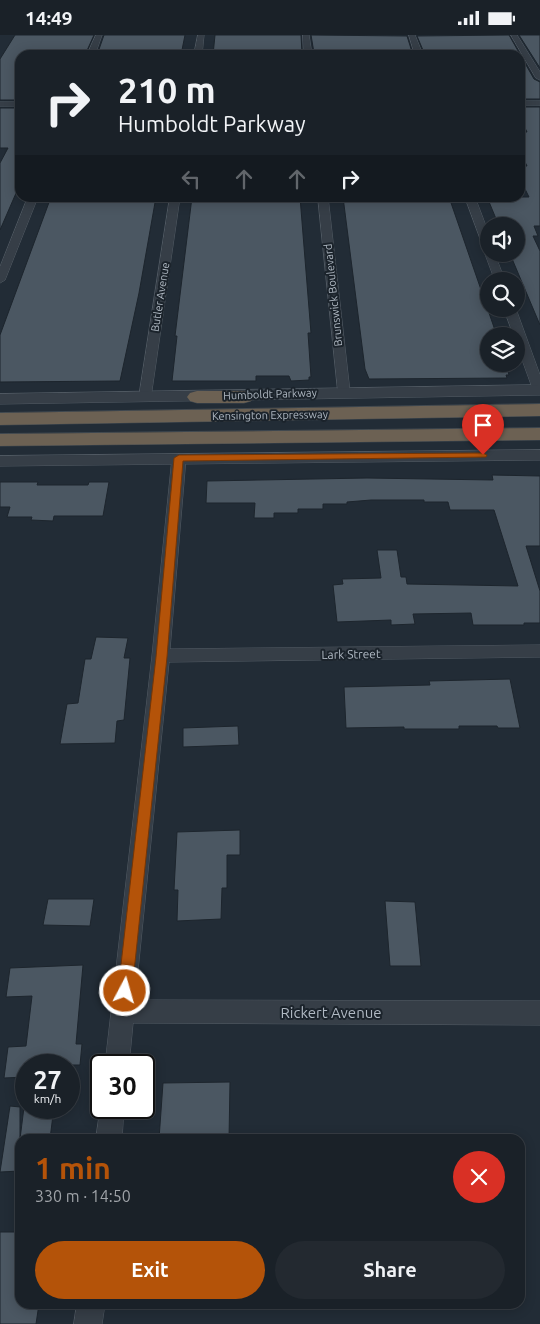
<!DOCTYPE html>
<meta charset="utf-8">
<style>
:root{--surface:#1a2128;--page:#232930;--text:#f1f3f6;--muted:#9fa3a8;--line:#383e45;--accent:#b45309}
body{margin:0;font-family:Ubuntu,sans-serif;background:var(--page);color:var(--text);height:100vh;display:flex;flex-direction:column;font-size:19px;white-space:nowrap}
*{box-sizing:border-box;margin:0}
p{font-size:16px;color:var(--muted)}
.icon{flex:none;width:28px;height:28px;fill:none;stroke:currentColor;stroke-width:2;stroke-linecap:round;stroke-linejoin:round}
.map{position:relative;flex:1;overflow:hidden}
.details{position:absolute;left:15px;top:1099px;width:510px;height:175px;display:flex;flex-direction:column;background:var(--surface);border-radius:15px;box-shadow:0 2px 12px #0003,0 0 0 1px var(--line)}
.details>*{flex:none}
.guide{position:absolute;left:15px;top:15px;width:510px;height:152px;border-radius:15px;box-shadow:0 2px 12px #0003,0 0 0 1px var(--line);background:#1a2128;color:var(--text);overflow:hidden}
.controls{position:absolute;left:480px;top:182px;display:grid;gap:10px}
.controls a{display:grid;place-items:center;width:45px;height:45px;border-radius:50%;background:var(--surface);box-shadow:0 2px 12px #0003,0 0 0 1px var(--line);font-size:25px}
.speed{position:absolute;left:15px;top:1019px;display:flex;gap:10px;font-size:25px;font-weight:700;text-align:center}
.speed>*{display:grid;place-content:center;width:65px;height:65px;border-radius:50%;background:var(--surface);box-shadow:0 2px 12px #0003,0 0 0 1px var(--line);line-height:1}
.speed small{font-size:12px;font-weight:400}
.speed .limit{border:2px solid #111;border-radius:8px;background:#fff;color:#111}
.pin{position:absolute;display:grid;place-items:center;width:42px;height:42px;color:#fff;margin:-51px -21px;border-radius:50% 50% 50% 0;rotate:-45deg;box-shadow:0 0 5px #0007}
.pin .icon{rotate:45deg}
.me{position:absolute;width:55px;margin:-28px;rotate:6deg;stroke-linejoin:round;filter:drop-shadow(0 0 4px #0008)}
.turn{display:flex;align-items:center;gap:18px;height:105px;padding:0 20px;font-size:22px}
.turn .icon{width:65px;height:65px;stroke-width:2.5}
.turn b{display:block;font-size:35px;line-height:42px}
.lanes{display:flex;align-items:center;height:48px;padding:0 20px;background:#0003;justify-content:center;gap:25px;direction:ltr}
.lanes .off{opacity:.35}
.round{display:grid;place-items:center;flex:none;width:52px;height:52px;border-radius:26px;background:var(--page)}
.overview{display:flex;align-items:center;justify-content:space-between;height:85px;padding:0 20px}
h1{font-size:30px;font-weight:700;line-height:38px;color:var(--accent)}
.primary-button{display:flex;gap:10px;margin-top:auto;padding:10px 20px}
.primary-button a{flex:1;height:58px;border-radius:30px;background:var(--accent);color:#fff;font-size:20px;font-weight:700;line-height:58px;text-align:center}
.primary-button a+a{background:var(--page);color:var(--text)}
.status{display:flex;justify-content:space-between;align-items:center;height:35px;padding:0 25px;background:var(--surface);direction:ltr}
.status svg{height:14px;fill:currentColor}
.map>svg:first-child{display:block}
.building{fill:#4b5762;stroke:#1d252d}
.lines{fill:none;stroke-linecap:round;stroke-linejoin:round}
.minor-casing{stroke:#535c65;stroke-width:1}
.tertiary-casing{stroke:#535c65;stroke-width:1}
.motorway-casing{stroke:#404951;stroke-width:1}
.minor{fill:#363e47;fill-rule:evenodd}
.tertiary{fill:#363e47;fill-rule:evenodd}
.motorway{fill:#6c6153;fill-rule:evenodd}
.route{fill:#b45309;stroke:#753606}
.labels{text-anchor:middle;dominant-baseline:central;stroke-width:4;stroke-linejoin:round;paint-order:stroke}
.far-street-label{font-size:11px;fill:#b0b9c3;stroke:#1b232b}
.street-label{font-size:12px;fill:#b0b9c3;stroke:#1b232b}
.near-street-label{font-size:15px;fill:#b0b9c3;stroke:#1b232b}
</style>
<div class="status"><b>14:49</b><svg viewBox="0 0 49 12"><path d="M0 12V9h3v3zM5 12V6h3v6zM10 12V3h3v9zM15 12V0h3v12zM26 1h20v11H26zM47 4h2v5h-2z"/></svg></div>
<div class="map">
<svg width="540" height="1289" viewBox="0 0 540 1289">
<rect width="100%" height="100%" fill="#222c36"/>
<path class="building" d="M15,0H94L85,20H20V65H0V24Z
M104,0H185L181,20H97Z
M215,0H301L302,18H291L292,20H213Z
M311,0L407,1L413,20H323V18H314Z
M509,0L534,44L540,47V64H520V20H425L417,1Z
M519,0H540V33Z
M520,72H540V191H534L538,201H533L540,216V290L510,219H516V191H499L487,162H529L520,144V131H527L520,117V97H527L520,83Z
M0,73H20V149L0,195V128L8,113H0Z
M51,162H156L139,258L120,346L0,347V300Z
M192,162H300L311,298H308L311,342H309V345L291,346L289,341H256V346H172L177,301H175Z
M343,162H449L497,301H489V329H506L509,340H506L507,343L369,344L365,334Z
M492,440L540,441V511H526L540,556V588H524V590H473L471,578L413,579L415,589L391,590V585L337,587L333,550L343,549L342,544L381,543L377,515H397L401,542H406L407,549L518,551L494,475H450L448,467H424V465H371L347,467V469H323V474H298V478H274V483H254L255,468H206L207,446L367,443L493,445Z
M0,447H38L37,450H88L89,447H109L103,481H54L53,486L31,485L32,482H7L10,472H0Z
M96,602L128,603L124,623H130L124,685L117,686L115,708L60,709L67,669L78,668L85,624H91Z
M510,644L520,693H498L497,691H459V694H404V692L346,693L344,652L430,650L429,646Z
M238,691L239,710L183,712V693Z
M240,795V820H227V853H222L221,884L177,886L178,855H174L177,797Z
M48,864H94L90,891L43,890Z
M385,866L415,867L421,931H390Z
M83,930L76,1009H82L80,1030H26V1042L4,1043L8,1012L26,1011L32,961L6,962L10,933Z
M230,1047L229,1104H159L163,1048Z
M10,1071L20,1072V1136L0,1137Z
M24,1072H54L50,1104H20Z
M0,1197H20V1269H39L36,1289H0Z"/>
<g class="lines">
<g class="minor-casing">
<path id="minor" d="M96,0H102L95,20H87Z
M198,0H204L202,20H194Z
M303,0H309L312,20H304Z
M409,0H415L423,20H415Z
M511,0H517L540,37V45L536,43Z
M520,66H540V70H520Z
M0,67H20V71H0Z
M28,162H38L5,245L0,248V232Z
M170,162H180L151,362L145,366L139,362Z
M318,162H328L350,357L344,361L338,357Z
M465,162H475L489,199V219H495L505,246H495L485,219L487,217L484,214Z
M504,274H516L540,340V359L535,358L533,355L516,308V301H514Z
M179,419L186,423L170,614L540,610V622L169,627L135,965L540,966V990L133,988L129,1030H105L152,621L172,423Z
M101,1068V1072H124L122,1104H96Z
M77,1269H105L102,1289H74Z"/>
</g>
<g class="tertiary-casing">
<path id="tertiary" d="M540,350V360L0,369V359Z
M540,415V425L0,431V421Z"/>
</g>
<g class="motorway-casing">
<path id="motorway" d="M197,356H244L251,358L254,362L251,366L244,368H197L190,366L187,362L190,358Z
M540,369V381L0,390V378Z
M540,393V405L0,411V399Z"/>
</g>
<use href="#minor" class="minor"/>
<use href="#tertiary" class="tertiary"/>
<use href="#motorway" class="motorway"/>
</g>
<path class="route" d="M483,418L487,420L486,422L183,426L167,622L132,956L130,962L125,964L120,962L118,956L156,622L174,423L179,420Z"/>
<g class="labels">
<g class="far-street-label">
<text transform="translate(333 260) rotate(-96)">Brunswick Boulevard</text>
<text transform="translate(160 262) rotate(-81)">Butler Avenue</text>
<text transform="translate(270 359) rotate(-2)">Humboldt Parkway</text>
<text transform="translate(270 380) rotate(-1)">Kensington Expressway</text>
</g>
<g class="street-label">
<text transform="translate(351 619) rotate(-1)">Lark Street</text>
</g>
<g class="near-street-label">
<text x="331" y="977">Rickert Avenue</text>
</g>
</g>
</svg>
<div class="controls">
<a><svg class="icon" aria-label="sound" viewBox="0 0 24 24"><path d="M4 9h4l5-4v14l-5-4H4zM17 9q2 3 0 6"/></svg></a>
<a><svg class="icon" aria-label="search" viewBox="0 0 24 24"><circle cx="10" cy="10" r="6"/><path d="M15 15l6 6"/></svg></a>
<a><svg class="icon" aria-label="layers" viewBox="0 0 24 24"><path d="M12 4l9 5-9 5-9-5zM3 14l9 5 9-5"/></svg></a>
</div>
<div class="speed"><div>27<small>km/h</small></div><div class="limit">30</div></div>
<div class="pin" style="left:483px;top:420px;background:#d93025"><svg class="icon" aria-label="arrive" viewBox="0 0 24 24"><path d="M6 21V4h12l-3 4 3 4H6"/></svg></div>
<svg class="me" style="left:125px;top:956px" viewBox="-20 -20 40 40"><circle r="17" fill="#b45309" stroke="#fff" stroke-width="3"/><path d="M0-11L8 9 0 5-8 9z" fill="#fff"/></svg>
<div class="guide">
<div class="turn"><svg class="icon" aria-label="right" viewBox="0 0 24 24"><path d="M7 20v-9h11M14 6l5 5-5 5"/></svg><div><b>210 m</b>Humboldt Parkway</div></div>
<div class="lanes"><svg class="icon off" aria-label="left" viewBox="0 0 24 24"><path d="M17 20v-9H6M10 6l-5 5 5 5"/></svg><svg class="icon off" aria-label="ahead" viewBox="0 0 24 24"><path d="M12 20V5M6 11l6-6 6 6"/></svg><svg class="icon off" aria-label="ahead" viewBox="0 0 24 24"><path d="M12 20V5M6 11l6-6 6 6"/></svg><svg class="icon" aria-label="right" viewBox="0 0 24 24"><path d="M7 20v-9h11M14 6l5 5-5 5"/></svg></div>
</div>
<section class="details">
<div class="overview"><div><h1>1 min</h1><p>330 m · 14:50</p></div><a class="round" style="background:#d93025;color:#fff"><svg class="icon" aria-label="close" viewBox="0 0 24 24"><path d="M6 6l12 12M18 6L6 18"/></svg></a></div>
<div class="primary-button"><a>Exit</a><a>Share</a></div>
</section>
</div>
